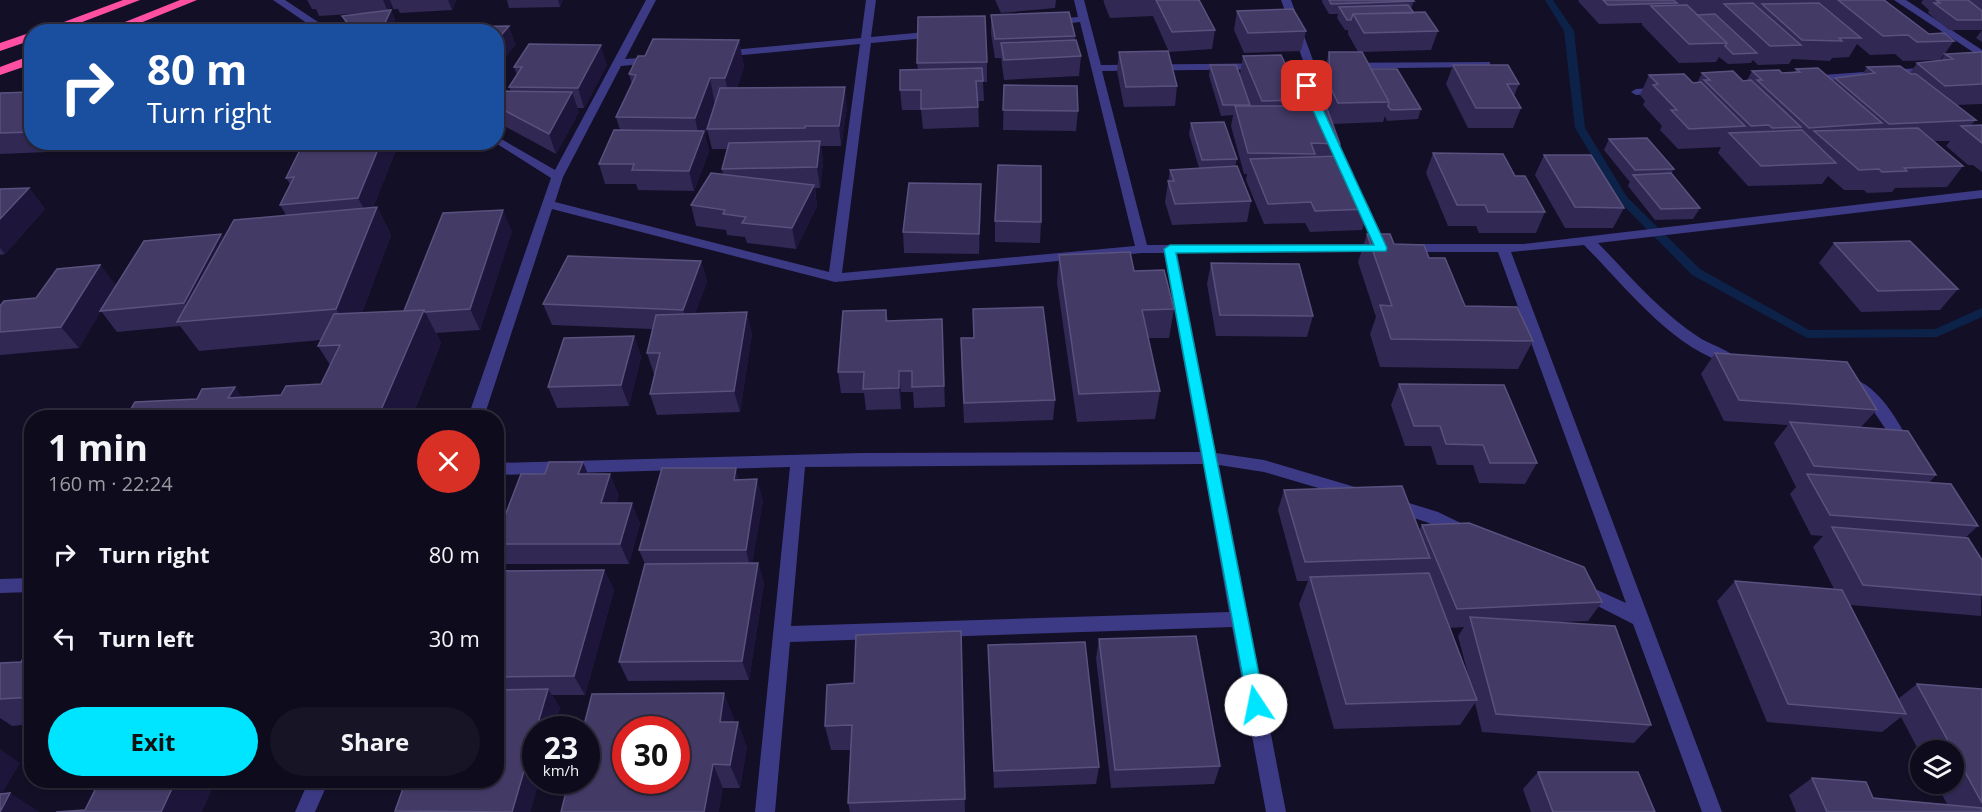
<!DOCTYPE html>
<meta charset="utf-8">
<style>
:root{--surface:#0e0b1c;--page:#171425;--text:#f1f3f6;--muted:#9b9ba3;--line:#2e2b3b;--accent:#00e5ff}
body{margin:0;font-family:"Open Sans",sans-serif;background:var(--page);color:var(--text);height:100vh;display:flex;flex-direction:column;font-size:22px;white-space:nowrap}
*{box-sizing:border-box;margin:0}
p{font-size:20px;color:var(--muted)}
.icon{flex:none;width:33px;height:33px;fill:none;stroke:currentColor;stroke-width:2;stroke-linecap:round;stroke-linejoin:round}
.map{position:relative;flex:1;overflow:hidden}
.panel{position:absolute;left:24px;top:410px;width:480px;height:378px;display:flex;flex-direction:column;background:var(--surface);border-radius:24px;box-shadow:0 2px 4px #0004,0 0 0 2px var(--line)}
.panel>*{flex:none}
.guide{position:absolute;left:24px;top:24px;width:480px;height:126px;border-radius:24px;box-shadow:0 2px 4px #0004,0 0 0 2px var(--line);background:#1a4fa0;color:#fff;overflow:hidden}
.buttons{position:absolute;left:1910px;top:740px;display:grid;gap:12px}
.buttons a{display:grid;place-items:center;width:54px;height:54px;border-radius:50%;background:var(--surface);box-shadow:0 2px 4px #0004,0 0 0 2px var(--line);font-size:30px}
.speed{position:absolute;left:522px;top:716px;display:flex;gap:12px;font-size:30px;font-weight:700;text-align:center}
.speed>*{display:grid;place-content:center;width:78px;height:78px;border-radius:50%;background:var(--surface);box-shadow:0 2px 4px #0004,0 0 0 2px var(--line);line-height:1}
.speed small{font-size:15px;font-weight:400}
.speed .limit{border:9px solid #d22;background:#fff;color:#111}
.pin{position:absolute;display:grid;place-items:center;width:51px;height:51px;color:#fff;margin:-26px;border-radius:12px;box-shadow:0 3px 9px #0006}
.me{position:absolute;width:66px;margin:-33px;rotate:349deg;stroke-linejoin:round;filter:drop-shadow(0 0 4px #0008)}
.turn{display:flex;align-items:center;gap:21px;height:126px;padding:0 24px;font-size:27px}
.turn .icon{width:78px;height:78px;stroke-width:2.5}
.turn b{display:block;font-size:42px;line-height:51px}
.round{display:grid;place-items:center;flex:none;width:63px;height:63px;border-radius:32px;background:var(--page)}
.summary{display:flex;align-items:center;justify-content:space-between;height:102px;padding:0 24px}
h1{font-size:36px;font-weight:700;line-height:45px}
.action{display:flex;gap:12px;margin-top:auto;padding:12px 24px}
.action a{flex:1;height:69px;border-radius:36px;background:var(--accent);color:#111;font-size:24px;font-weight:700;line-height:69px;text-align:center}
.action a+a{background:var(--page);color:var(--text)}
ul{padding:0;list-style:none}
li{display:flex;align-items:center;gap:18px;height:84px;padding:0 24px}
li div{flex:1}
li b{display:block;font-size:22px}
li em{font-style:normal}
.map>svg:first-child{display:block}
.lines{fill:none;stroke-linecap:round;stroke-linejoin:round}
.stream{fill:#0c2248;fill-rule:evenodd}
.minor{fill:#3d3a85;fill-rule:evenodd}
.highway{fill:#ff4fa3;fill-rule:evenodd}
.wall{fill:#312854;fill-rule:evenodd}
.shaded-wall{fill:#1d163a}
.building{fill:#433a66;stroke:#5a527e;stroke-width:1.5;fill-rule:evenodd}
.route{fill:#00e5ff;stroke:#0095a6;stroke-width:1.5}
</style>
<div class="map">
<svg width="1982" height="812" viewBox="0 0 1982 812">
<rect width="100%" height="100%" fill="#130f26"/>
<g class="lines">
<path class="stream" d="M1545,0H1553L1574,31L1585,128L1627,197L1700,269L1809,330L1935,329L1982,308V317L1937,337L1807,338L1692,275L1619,201L1575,128L1564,31Z"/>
<path class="minor" d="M273,0H285L333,32H320Z
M646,0H656L625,59L654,57L659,60L654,63L621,66L563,177L555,202L829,272L860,44L722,57L717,54L722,51L861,38L866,0H876L871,37L937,31L942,34L937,37L871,43L842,273L1135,246L1080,22L1051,25L1046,22L1051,19L1078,17L1074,0H1084L1101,65L1304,63L1281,0H1291L1314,63L1490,62V66L1486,67L1305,69L1354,175L1348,179L1342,175L1294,69L1102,71L1147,245L1373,244L1353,199L1359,195L1365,199L1388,248L1382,252L1177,253L1216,453L1264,460L1365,490L1367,494L1365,498L1359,500L1264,472L1219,465L1286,812H1266L1232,627L790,642L775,812H755L790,467L496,475V463L861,453L1200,452L1164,253H1142L835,282L552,209L484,417H468L551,178L494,142H496V136L555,170ZM1203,464L1229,612L791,626L805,467Z
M1894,0H1906L1982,50V58Z
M1932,67L1937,70L1936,72L1809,82L1804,79L1809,76Z
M1663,87L1668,90L1667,92L1636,95L1631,92L1636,89Z
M1982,190V198L1598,243C1630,276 1661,313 1700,338C1710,344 1735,353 1740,361L1733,366C1671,348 1628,289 1584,245L1511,252L1722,812H1702L1633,624L1578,596L1575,591L1578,586L1584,584L1626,603L1498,252H1406L1400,248L1406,244H1524Z
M1845,375C1878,385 1893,413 1909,441L1912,445L1909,449H1899L1868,403L1840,384L1838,380L1840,376Z
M1393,498L1438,512L1469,527L1471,532L1469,537L1463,539L1426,522L1387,509L1385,504L1387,499Z
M32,578V592L0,593V579Z
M309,780H329L315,812H295Z"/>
<path class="highway" d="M123,0H140L56,32H37Z
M180,0H197L118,32H100Z
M32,32V40L0,51V43Z
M32,55V64L0,75V67Z"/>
</g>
<path class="wall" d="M307,0H456L452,10L400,13L398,9H393L392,5L389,10H391L395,20L390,32H351L347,26L342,16L365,13L319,16L316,9H312Z
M507,0H563L560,7L509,8Z
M995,0H1056L1055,8L1001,13Z
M1103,0H1199L1215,30L1212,49L1169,52L1153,16L1110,18L1104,3V1Z
M1322,0H1413L1414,1L1411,9L1414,13L1438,31L1431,50L1362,52L1371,69L1421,109L1418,119L1387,121L1385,116L1383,122L1333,124L1329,114L1340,144L1336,156L1369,209L1362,230L1310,232L1305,223L1264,224L1246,180L1247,174H1244L1231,126L1233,115L1221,116L1209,76L1210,65L1240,74L1243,56L1302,100L1301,106H1325L1324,72L1329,52H1358L1348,34V30H1345L1337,18L1338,14H1329L1322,2Z
M1579,0H1884L1929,34L1954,41L1940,60L1903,61L1895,54L1870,55L1857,44L1849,57L1832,58L1830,61L1792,59L1789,64L1758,65L1753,60L1751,63L1728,64L1719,57L1716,62L1679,63L1642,25V23L1599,24L1578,1Z
M1923,0H1982V42L1976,38L1982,30H1949L1928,13L1929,10L1921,3Z
M1237,11L1306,31L1301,51L1244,53L1234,30Z
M991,15L1075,36V40L1081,56L1079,76L1004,80L1001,58H995L991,34Z
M739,40L744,67L737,88L847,107L841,146H821L823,162L820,188H815L817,206L796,249L747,243L745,237L727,235L726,230L696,226L691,205L723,175L722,169L727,149H712L707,129L710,120L705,135L709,151L694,191L638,190L636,184H605L599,164L620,130L616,117L632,84L629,74L645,56Z
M1119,52L1177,86L1175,106L1124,107L1117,71Z
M1982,52V104L1956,105L1976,120L1971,125H1982V172L1973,165H1968L1946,146L1950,141H1934L1963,166L1947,187L1895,188L1892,192L1867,193L1864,190H1844L1828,176L1822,184L1748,186L1718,153L1721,147L1678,149L1660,130L1662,126L1643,105L1645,101L1640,95L1649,75L1693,83H1697L1702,73L1743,81L1747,80L1752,71L1782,73L1794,72L1796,69L1833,81L1835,78L1862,75L1867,67L1910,73L1917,63L1941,60L1945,54Z
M987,62V82H983L984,101H978L979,127L923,129L921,110H902L900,90L918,70L917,63Z
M607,65L584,108H577L579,112L556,154L506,127L498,107L511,91L509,87L517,75L514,67Z
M1453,65L1519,84L1514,96L1521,108L1513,128H1468L1446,84Z
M1004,85L1078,111L1076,131L1003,130Z
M32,92V142H103L96,150L0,154V93Z
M1191,123L1237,159L1235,167L1251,201L1247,222L1172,225L1165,202L1170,170L1199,168L1189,134Z
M1609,139L1674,169L1671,174L1700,208L1693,219L1655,220L1628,186L1630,181H1629L1604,150Z
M311,142H399L373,208L377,207L391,235L362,313L404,311L512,231L480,330L436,333L441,343L412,417L242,397L281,395L321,384L330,365L318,346L321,340L199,351L180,326L117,332L101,311L79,348L0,355V306L36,298L100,265L116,286L221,234L224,238L286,215L280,205L290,184L286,178Z
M1433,153L1515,176L1545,212L1536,233H1479L1476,226H1448L1426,173Z
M1544,155L1624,208L1613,228H1565L1535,175Z
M981,184V205L979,254L904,253L903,232Z
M29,188L45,209L5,254L0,255V189Z
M995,221L1041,222L1040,243L995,242Z
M1367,234L1429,258L1465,306L1533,341L1518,369L1380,367L1370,334L1376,317L1358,262Z
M1834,243L1958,289L1940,310L1861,312L1819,263Z
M1059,255L1174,309L1169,338H1148L1160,391L1155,419L1077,422L1057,283Z
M701,261L707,282L695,313L752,333L740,412L657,415L650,394L655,374H654L647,353L652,329L552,325L543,304Z
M1211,263L1313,316L1307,337L1216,336L1207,284Z
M973,309L1055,400L1053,420L964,423L961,359L974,338Z
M886,310L888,321L942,319L945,407L914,408L913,392H901V409L866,410L864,393H841L838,372Z
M634,336L641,357L629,406L557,408L548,387Z
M1715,353L1877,410L1861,427L1936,475L1929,483L1978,526L1965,538L1982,560L1981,616L1850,605L1898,699L1917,684L1982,689V812H1796L1789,795L1812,778L1873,798L1947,804L1936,783H1953V750H1920V753L1901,717L1882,732L1767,722L1717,601L1735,581L1834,589L1813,547L1823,536L1811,535L1790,494L1796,487L1774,443L1788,425L1724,421L1701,374Z
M1399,384L1537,463L1525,484L1479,483L1473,465H1437L1431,446H1405L1391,405Z
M583,462L588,474L619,495L616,503L640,523L629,564H506L496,548V539L545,474Z
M739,480L763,500L752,563H758L764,583L749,680L628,681L619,662L645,564L639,550Z
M1284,490L1419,531L1422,525L1602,602L1588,621L1561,622L1651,725L1634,743L1482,732L1475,703L1460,725L1334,729L1299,604L1308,581H1297L1278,510ZM1464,627L1458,636L1469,678L1450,628Z
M604,570L614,590L585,695H552L560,708L536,780H539L530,812H396L395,811L496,780V571Z
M961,631L965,812H850L848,803L851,750H831L825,726L854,683Z
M1099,639L1220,766L1214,784L1111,788L1096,658Z
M32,644V724L12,726L0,718V663L21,662Z
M988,645L1099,767L1096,784L994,788Z
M734,718L733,722L747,747L740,788H723L561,812Z
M1538,772L1655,812H1531L1523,789Z"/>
<path class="shaded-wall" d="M383,0H390L392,5L388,12Z
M448,0H456L452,10Z
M558,0H563L560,7Z
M391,10L395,20L390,32H363Z
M509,26L516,45L496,69V41Z
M739,40L744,67L731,105L725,78Z
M601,45L607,65L584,108L578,88Z
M710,78L715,105L705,135L709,151L694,191L689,171L700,142L695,118Z
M845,87L847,107L841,146L839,126Z
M572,92L579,112L556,154L549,134Z
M820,141L823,162L820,188L817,167Z
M91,142H103L96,150Z
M381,142H399L369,219L358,198Z
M981,184V205L979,254V234Z
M814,185L817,206L796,249L792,228Z
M29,188L45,209L5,254L0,248V219Z
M377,207L391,235L353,337L336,309Z
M503,210L512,231L480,330L470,309Z
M221,234L235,255L197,321L184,303Z
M701,261L707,282L689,331L683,310Z
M100,265L117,286L79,348L61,327Z
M424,310L441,343L412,417H378Z
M747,312L752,333L740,412L734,391Z
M634,336L641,357L629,406L621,385Z
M899,371L901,392V409L899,388Z
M235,387L256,417L228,398Z
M583,462L591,482L578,474Z
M736,468L741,488L734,480Z
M610,474L619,495L610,523L601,503Z
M757,479L763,500L751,570L746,550Z
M632,503L640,523L629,564L620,544Z
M758,563L764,583L749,680L742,661Z
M604,570L614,590L585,695L574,676Z
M548,689L560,708L553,729H536Z
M724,693L734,718L729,747L720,722Z
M738,722L747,747L740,788L730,765Z
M536,732V780H539L530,812H512Z
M0,749L20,763L0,797Z
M713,764L723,788L719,812H704Z
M176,780H216L202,812H161Z
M10,793L40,812H0Z"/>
<path class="building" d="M1156,0H1199L1215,30L1172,32Z
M1329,0H1413L1414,1L1331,4Z
M1603,0H1673L1677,3L1608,5Z
M1838,0H1884L1929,34L1944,33L1954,41L1917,42L1908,35L1883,36Z
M1936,0H1968L1982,11V20H1957L1934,3H1940Z
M1753,3L1801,45L1770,46L1724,4Z
M1819,3L1861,38H1839L1842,41L1802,40L1762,4Z
M1408,5L1414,13L1353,14L1351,20H1347L1339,7Z
M1687,5L1727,43L1689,44L1651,6Z
M1293,9L1306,31L1248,33L1237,11Z
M391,10L382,29L363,32H355L342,16Z
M1069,12L1075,36L995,39L991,15Z
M1425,12L1438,31L1364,33L1353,14Z
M1715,14L1757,53L1733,54L1725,46L1727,43L1697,15Z
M985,16L987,62L917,63L918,17Z
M509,26L496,41V32H394L405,28Z
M653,39L739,40L725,78H710L695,118L616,117L636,75L629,74L638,56H645Z
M1076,40L1081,56L1004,60L1001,43Z
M529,44L601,45L578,88L509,87L522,67H514Z
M1168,51L1177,86L1126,87L1119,52Z
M1329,52H1362L1389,102L1338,103L1330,86Z
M1982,52V84L1945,86L1917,63L1953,59L1945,54Z
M1281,55L1302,100L1262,101L1243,56Z
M1210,65H1236L1250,105H1223Z
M1453,65H1508L1519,84H1507L1521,108H1476Z
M1900,66L1911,74H1916L1976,120L1889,124L1835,78L1875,73L1867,67Z
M982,68L983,81H976L978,107L921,109V90H900V70Z
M1818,68L1882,123L1809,128L1757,80H1762L1752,71L1779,70L1782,73L1800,72L1796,69Z
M1371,69H1397L1421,109L1391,110L1388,106L1389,102Z
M1733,71L1743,81L1751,80L1801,127L1772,128L1769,125L1751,126L1704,80H1710L1702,73Z
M1684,74L1693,83L1701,82L1745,126L1689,129L1671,110H1677L1653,85L1658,84L1649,75Z
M1004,85L1077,86L1078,111L1003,110Z
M845,87L839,126H805V128L707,129L720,88Z
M498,91L572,92L549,134L498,107Z
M32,92V132L0,133V93Z
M1235,106H1326L1340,144L1311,143L1315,154L1248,153Z
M1224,122L1237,159L1202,160L1191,123Z
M1982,125V143L1961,126Z
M1918,128L1963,166L1904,168L1907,171L1882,172L1879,169L1859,170L1814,131Z
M614,130L704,131L689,171L632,170L634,164H599Z
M1802,130L1836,163L1761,166L1729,133Z
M1647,138L1674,169L1635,170L1609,139Z
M820,141L817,167L722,169L729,143Z
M311,142H381L358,198L280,205L294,177L286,178L303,144Z
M1433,153L1503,154L1515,176H1525L1545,212H1488L1485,205H1457Z
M1544,155H1591L1624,208L1575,207Z
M1341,156L1369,209L1315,211L1311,202L1268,204L1250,159Z
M998,165L1041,166V222L995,221Z
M1237,166L1251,201L1175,204L1168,181H1174L1170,170Z
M711,173L814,185L792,228L742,223L746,217L723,214L725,210L691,205Z
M1671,173L1700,208L1661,209L1633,175Z
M909,183L981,184L979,234L903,232Z
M29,188L0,219V189Z
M377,207L336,309L177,322L234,220Z
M503,210L470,309L425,312L424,310L404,311L443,213Z
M221,234L184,303L100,311L144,241Z
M1367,234H1390L1394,244L1424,245L1429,258H1445L1465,306L1517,307L1533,341L1391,339L1380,305L1392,306Z
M1910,241L1958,289L1878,291L1834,243Z
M1130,252L1134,271L1164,270L1174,309L1142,310L1160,391L1079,394L1059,255Z
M568,256L701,261L683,310L543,304Z
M1211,263L1299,264L1313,316L1220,315Z
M100,265L61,327L0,332V306L4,301L36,298L57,269Z
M1043,307L1055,400L964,403L961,338H974L973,309Z
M424,310L378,417H126L135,402L197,399L202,389L235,387L228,398L281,395L286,386L321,384L340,345L318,346L334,314Z
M886,310V321L942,319L944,386L912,387V371H899V388L863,389L864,372H838L843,311Z
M747,312L734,391L650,394L660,353H647L656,315Z
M634,336L621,385L548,387L564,338Z
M1715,353L1847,362L1877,410L1739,400Z
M1399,384L1504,385L1537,463H1490L1483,445L1446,444L1440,426H1414Z
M1790,422L1908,431L1936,475L1814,466Z
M549,462H583L578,474H610L601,503H632L620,544H496V539L521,474H545Z
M662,468H736L734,480L757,479L746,550H639Z
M1807,474L1951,484L1978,526L1830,515Z
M1402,486L1430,558L1305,562L1284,490Z
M1469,523L1584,567L1602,602L1457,609L1422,525Z
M1832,527L1968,538L1982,560V595L1863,585Z
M758,563L742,661L619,662L645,564Z
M604,570L574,676L496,677V571Z
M1429,573L1477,700L1346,704L1310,577Z
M1735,581L1842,590L1906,714L1788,704Z
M1470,617L1615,626L1651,725L1496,714Z
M961,631L965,799L848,803L852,725L825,726L827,685L854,683L856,635Z
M1196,636L1220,766L1115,770L1099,639Z
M1085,642L1099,767L994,771L988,645Z
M32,644V697L0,699V663L21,662Z
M1917,684L1982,689V803Z
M548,689L512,812L395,811L406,780H496V690Z
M724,693L720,722H738L730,765L713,764L704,812H561L569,780H586V729H583L592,694ZM626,729H676V780H626Z
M1538,772H1638L1655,812H1553Z
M1812,778L1866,782L1873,798L1982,808V812H1827Z
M100,780H176L161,812H56L85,810Z
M10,793L0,812V794Z"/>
<path class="route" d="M1307,83L1312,86L1387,248L1386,251L1176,253L1265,705L1262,710L1256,713L1250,710L1248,705L1164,249L1170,245H1374L1302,86Z"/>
</svg>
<div class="buttons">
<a><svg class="icon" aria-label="layers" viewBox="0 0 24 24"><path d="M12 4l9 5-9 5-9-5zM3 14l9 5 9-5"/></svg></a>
</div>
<div class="speed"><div>23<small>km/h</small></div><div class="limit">30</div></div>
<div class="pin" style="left:1307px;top:86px;background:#d93025"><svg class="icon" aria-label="arrive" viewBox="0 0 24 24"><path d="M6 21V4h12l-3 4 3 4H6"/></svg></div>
<svg class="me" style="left:1256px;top:705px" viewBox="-20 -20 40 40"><circle r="19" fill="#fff"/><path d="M0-13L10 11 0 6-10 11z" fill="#00e5ff"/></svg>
<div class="guide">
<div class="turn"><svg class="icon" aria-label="right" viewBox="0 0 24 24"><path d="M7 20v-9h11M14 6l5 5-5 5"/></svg><div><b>80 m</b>Turn right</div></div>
</div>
<section class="panel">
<div class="summary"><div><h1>1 min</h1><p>160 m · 22:24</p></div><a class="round" style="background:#d93025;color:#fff"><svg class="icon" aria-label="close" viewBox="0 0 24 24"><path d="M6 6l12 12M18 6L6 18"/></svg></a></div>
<ul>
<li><svg class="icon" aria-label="right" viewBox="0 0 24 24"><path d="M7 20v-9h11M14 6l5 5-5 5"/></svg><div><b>Turn right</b></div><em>80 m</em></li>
<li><svg class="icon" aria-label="left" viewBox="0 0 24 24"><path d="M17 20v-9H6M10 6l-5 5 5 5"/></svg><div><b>Turn left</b></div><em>30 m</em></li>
</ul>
<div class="action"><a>Exit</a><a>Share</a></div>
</section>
</div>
